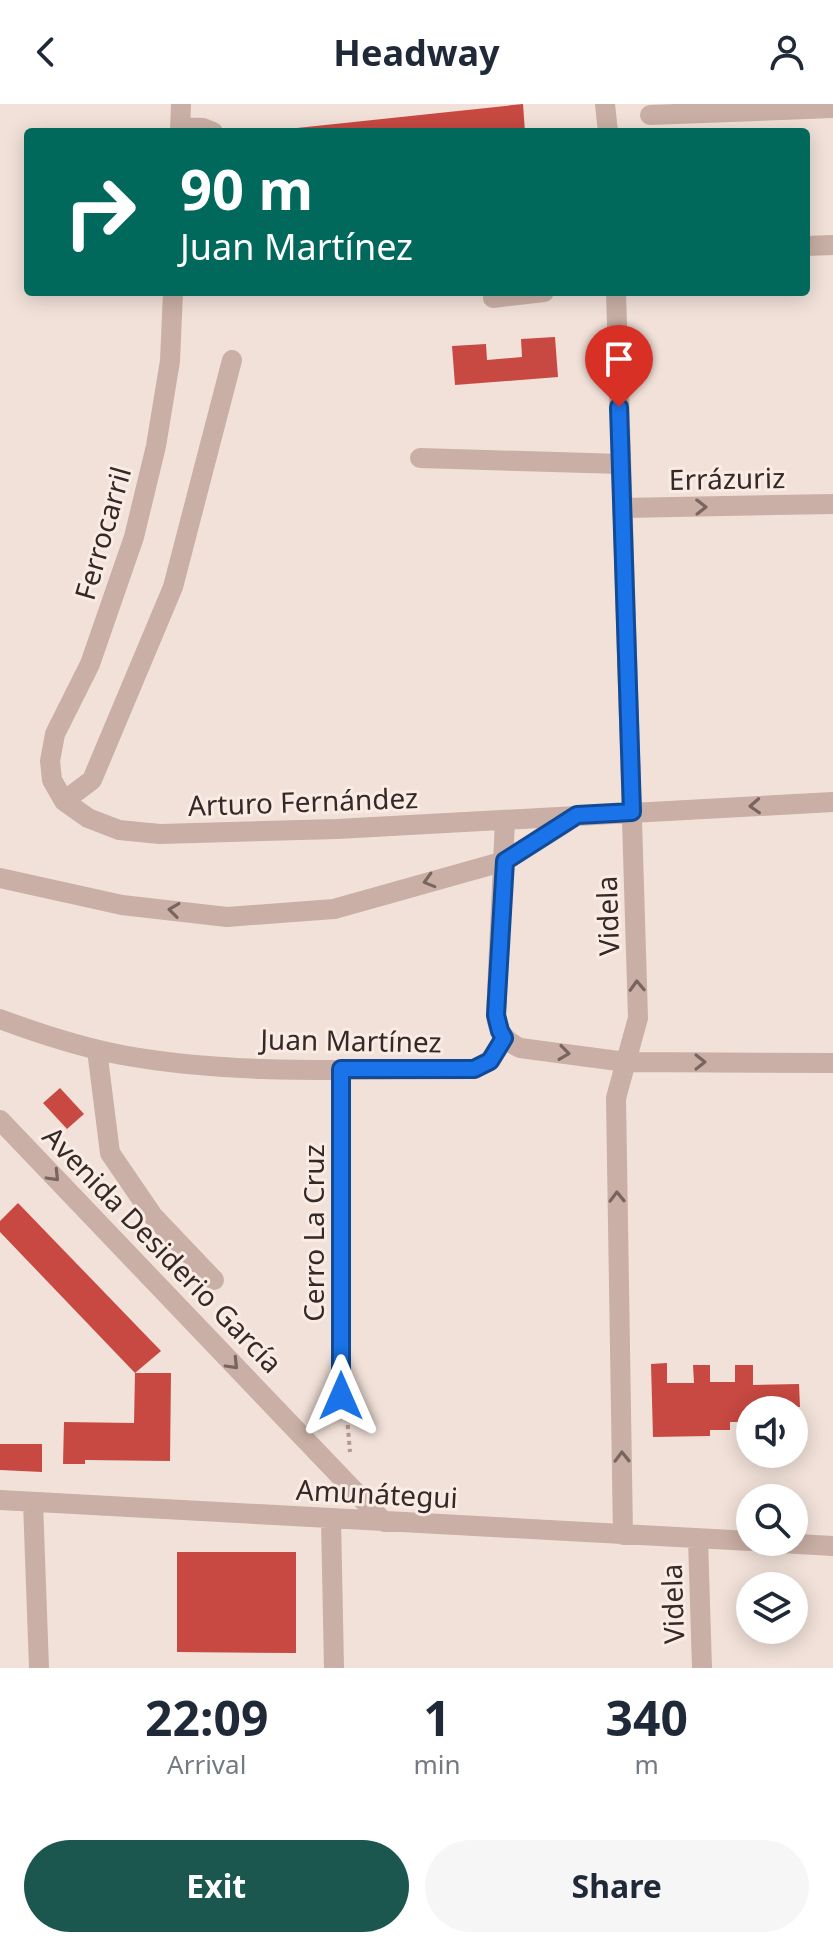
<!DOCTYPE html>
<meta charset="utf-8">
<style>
:root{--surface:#fff;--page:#f6f6f7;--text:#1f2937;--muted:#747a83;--accent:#1c574f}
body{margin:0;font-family:"Noto Sans",sans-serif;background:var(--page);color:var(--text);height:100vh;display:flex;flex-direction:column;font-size:30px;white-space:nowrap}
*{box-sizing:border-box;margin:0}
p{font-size:26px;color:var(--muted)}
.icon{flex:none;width:44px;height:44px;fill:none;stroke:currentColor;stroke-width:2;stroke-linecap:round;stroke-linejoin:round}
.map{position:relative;height:1564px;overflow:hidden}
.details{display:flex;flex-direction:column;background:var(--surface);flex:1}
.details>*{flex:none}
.banner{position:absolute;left:24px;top:24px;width:786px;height:168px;border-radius:8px;box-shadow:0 4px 20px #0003;background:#00695c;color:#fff;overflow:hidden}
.tools{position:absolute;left:736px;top:1292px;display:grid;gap:16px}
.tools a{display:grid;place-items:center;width:72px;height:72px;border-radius:50%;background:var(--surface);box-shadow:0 4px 20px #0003;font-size:40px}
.pin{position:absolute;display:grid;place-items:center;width:68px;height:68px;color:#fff;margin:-82px -34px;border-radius:50% 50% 50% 0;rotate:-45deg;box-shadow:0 0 8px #0007}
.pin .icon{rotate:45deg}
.me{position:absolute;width:88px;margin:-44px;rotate:0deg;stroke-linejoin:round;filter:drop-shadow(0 0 6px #0008)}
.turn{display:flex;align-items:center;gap:28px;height:168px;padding:0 24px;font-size:36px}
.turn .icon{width:104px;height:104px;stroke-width:2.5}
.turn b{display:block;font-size:56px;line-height:68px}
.eta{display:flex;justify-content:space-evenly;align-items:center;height:136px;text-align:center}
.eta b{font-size:48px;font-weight:700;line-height:56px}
.cta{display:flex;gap:16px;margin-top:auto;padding:16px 24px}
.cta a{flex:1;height:92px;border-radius:48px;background:var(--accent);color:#fff;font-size:32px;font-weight:700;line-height:92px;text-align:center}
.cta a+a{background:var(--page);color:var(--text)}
header{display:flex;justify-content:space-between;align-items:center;height:104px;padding:0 24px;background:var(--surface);font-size:36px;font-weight:700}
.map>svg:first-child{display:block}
.building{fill:#c74942}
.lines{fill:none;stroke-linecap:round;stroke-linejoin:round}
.path{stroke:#b5998f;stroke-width:4;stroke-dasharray:4 4;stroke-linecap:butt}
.minor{stroke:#c9afa5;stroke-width:20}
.oneway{stroke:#78655f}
.route-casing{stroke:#114b97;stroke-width:20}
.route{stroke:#1a73e8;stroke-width:14}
.labels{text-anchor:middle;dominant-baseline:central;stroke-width:6;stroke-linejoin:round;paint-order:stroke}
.street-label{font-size:28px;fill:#352826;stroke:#f9ece5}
</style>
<header><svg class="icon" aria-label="back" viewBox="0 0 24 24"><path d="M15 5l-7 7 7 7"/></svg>Headway<svg class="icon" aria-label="person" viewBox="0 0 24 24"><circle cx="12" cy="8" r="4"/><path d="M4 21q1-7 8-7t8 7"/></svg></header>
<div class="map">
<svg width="833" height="1564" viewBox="0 0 833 1564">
<rect width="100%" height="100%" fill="#f1e1d9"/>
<path class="building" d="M523,0L525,28H278V26Z
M555,233L558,273L455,281L452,242L486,240L487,256L522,253L521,235Z
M60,984L84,1010L67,1025L43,999Z
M18,1099L161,1247L135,1269H171L170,1357L85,1356V1360H63L64,1318L134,1319L135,1269L0,1128V1117Z
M667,1259V1279H694L693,1261H710V1278H735V1261H753V1281L799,1280L800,1303L755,1304L750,1306V1313H740V1318H730V1326H710V1332L653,1333L651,1260Z
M0,1340H42V1368L0,1366Z
M177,1448H296V1549L177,1548Z"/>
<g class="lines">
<path class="path" d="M347,1313L350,1348"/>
<path class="minor" d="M605,0L608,28
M650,11L833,4
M180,23L203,24L213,28
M180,28L181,0
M806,142L833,141
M173,188L170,257L156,342L134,433L90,560L55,630L50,657L52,676L64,697L88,714L119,726L160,730L337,725L833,698
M616,188L638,914L616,994L623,1431
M493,194L544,188
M420,354L621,360
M623,404L833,400
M64,697L92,676L173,483L232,256
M505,716L496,911C498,928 505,937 520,944L626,958L833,959
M0,774L122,801L227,813L334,805L505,757L573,714
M0,915C40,930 80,943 122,951C236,972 360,965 474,965L490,957L504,934
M97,946L110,1049L153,1112L214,1176
M341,965V1292
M0,1016L384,1418
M0,1396L750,1437
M33,1398L39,1564
M331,1415L334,1564
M698,1435L702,1564
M760,1438L833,1442"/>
</g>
<defs><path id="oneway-chevron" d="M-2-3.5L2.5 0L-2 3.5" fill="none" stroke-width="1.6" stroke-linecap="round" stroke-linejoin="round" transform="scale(2)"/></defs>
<g class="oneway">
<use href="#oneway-chevron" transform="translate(701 403) rotate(-1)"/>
<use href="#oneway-chevron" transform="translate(755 702) rotate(177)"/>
<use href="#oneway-chevron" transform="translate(429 777) rotate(164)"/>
<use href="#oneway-chevron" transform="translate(174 806) rotate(-173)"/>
<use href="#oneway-chevron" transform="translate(637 882) rotate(-92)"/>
<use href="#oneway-chevron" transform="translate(564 949) rotate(8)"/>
<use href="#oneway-chevron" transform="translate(700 958)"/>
<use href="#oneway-chevron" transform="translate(54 1072) rotate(46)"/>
<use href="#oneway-chevron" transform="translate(617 1093) rotate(-91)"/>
<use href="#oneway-chevron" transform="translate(233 1260) rotate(46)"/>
<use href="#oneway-chevron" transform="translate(622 1353) rotate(-91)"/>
</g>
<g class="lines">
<g class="route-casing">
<path id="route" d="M341,1292V965H474L490,957L504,934L500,927L496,911L505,757L577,711L632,708L619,303"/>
</g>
<use href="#route" class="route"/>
</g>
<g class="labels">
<g class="street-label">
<text transform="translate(727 374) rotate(-1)">Errázuriz</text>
<text transform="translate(102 429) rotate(-74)">Ferrocarril</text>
<text transform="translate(303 697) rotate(-2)">Arturo Fernández</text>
<text transform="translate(607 812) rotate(-92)">Videla</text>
<text transform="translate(351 936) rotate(1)">Juan Martínez</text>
<text transform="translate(313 1129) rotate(-90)">Cerro La Cruz</text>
<text transform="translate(163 1145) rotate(46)">Avenida Desiderio García</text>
<text transform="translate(377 1389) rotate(3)">Amunátegui</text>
<text transform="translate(672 1500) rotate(-92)">Videla</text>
</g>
</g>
</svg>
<div class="tools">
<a><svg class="icon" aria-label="sound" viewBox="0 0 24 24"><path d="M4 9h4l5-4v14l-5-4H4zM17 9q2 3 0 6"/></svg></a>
<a><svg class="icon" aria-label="search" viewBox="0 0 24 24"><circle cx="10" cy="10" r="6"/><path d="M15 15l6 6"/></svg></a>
<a><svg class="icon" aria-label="layers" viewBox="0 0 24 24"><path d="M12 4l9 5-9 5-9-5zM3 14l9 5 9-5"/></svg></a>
</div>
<div class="pin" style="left:619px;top:303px;background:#d93025"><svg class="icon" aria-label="arrive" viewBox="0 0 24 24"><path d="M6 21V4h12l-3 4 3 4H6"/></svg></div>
<svg class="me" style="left:341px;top:1292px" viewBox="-20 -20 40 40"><path d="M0-17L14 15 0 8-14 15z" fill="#1a73e8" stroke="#fff" stroke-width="4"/></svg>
<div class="banner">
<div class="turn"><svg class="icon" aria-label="right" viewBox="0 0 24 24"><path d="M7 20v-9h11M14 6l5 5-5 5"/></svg><div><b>90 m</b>Juan Martínez</div></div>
</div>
</div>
<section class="details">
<div class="eta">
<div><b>22:09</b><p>Arrival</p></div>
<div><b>1</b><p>min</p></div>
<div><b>340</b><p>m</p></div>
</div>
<div class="cta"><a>Exit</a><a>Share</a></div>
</section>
